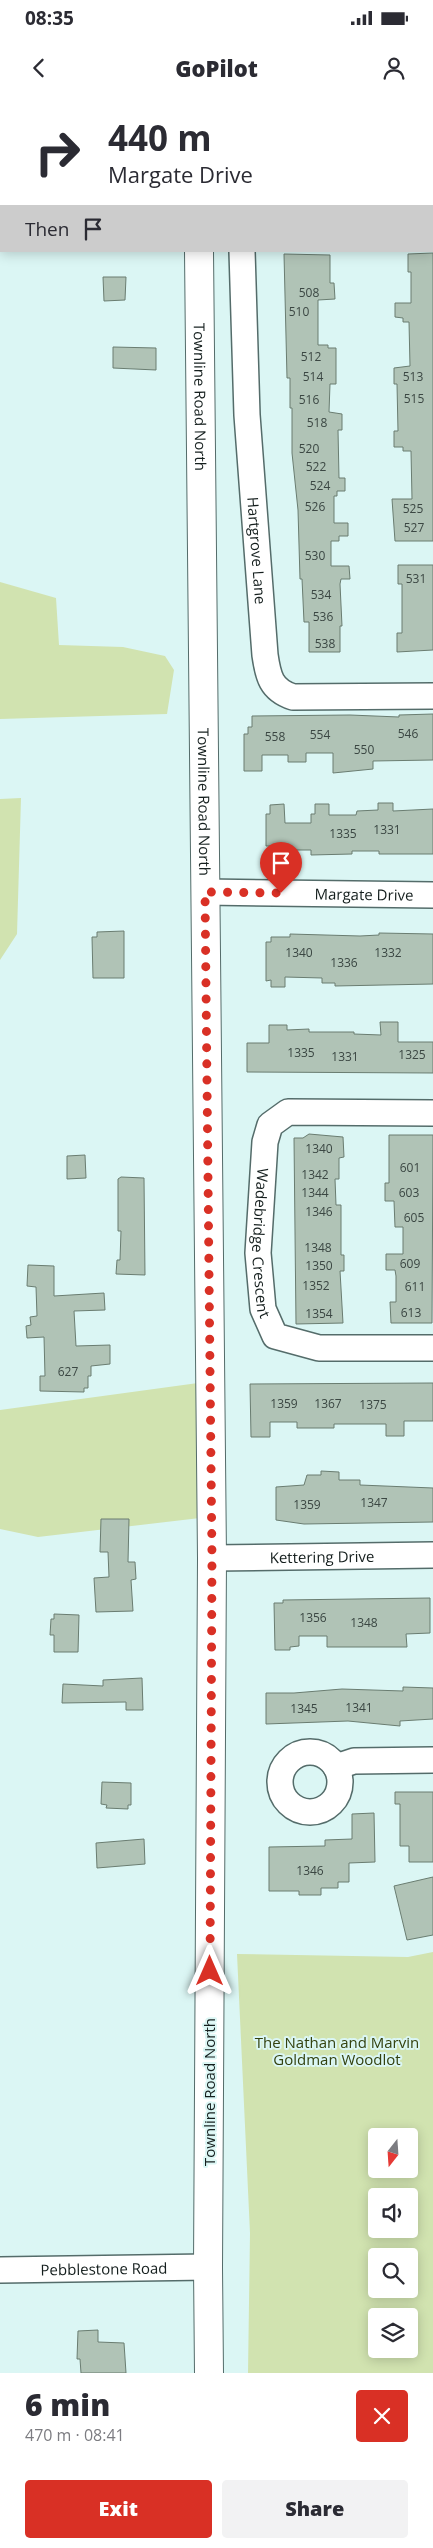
<!DOCTYPE html>
<meta charset="utf-8">
<style>
:root{--surface:#fff;--page:#f2f2f3;--text:#2b2b33;--muted:#7c7c81;--accent:#d93025}
body{margin:0;font-family:"Open Sans",sans-serif;background:var(--page);color:var(--text);height:100vh;display:flex;flex-direction:column;font-size:19px;white-space:nowrap}
*{box-sizing:border-box;margin:0}
p{font-size:16px;color:var(--muted)}
.icon{flex:none;width:28px;height:28px;fill:none;stroke:currentColor;stroke-width:2;stroke-linecap:round;stroke-linejoin:round}
.map{position:relative;height:2273px;overflow:hidden}
.drawer{display:flex;flex-direction:column;background:var(--surface);flex:1}
.drawer>*{flex:none}
.guide{position:absolute;left:0px;top:0px;width:434px;height:152px;box-shadow:0 2px 12px #0003;background:#fff;color:var(--text);overflow:hidden}
.needle{width:32px;rotate:197deg}
.tools{position:absolute;left:368px;top:2028px;display:grid;gap:10px}
.tools a{display:grid;place-items:center;width:50px;height:50px;border-radius:5px;background:var(--surface);box-shadow:0 2px 12px #0003;font-size:25px}
.pin{position:absolute;display:grid;place-items:center;width:42px;height:42px;color:#fff;margin:-51px -21px;border-radius:50% 50% 50% 0;rotate:-45deg;box-shadow:0 0 5px #0007}
.pin .icon{rotate:45deg}
.me{position:absolute;width:55px;margin:-28px;rotate:0deg;stroke-linejoin:round;filter:drop-shadow(0 0 4px #0008)}
.turn{display:flex;align-items:center;gap:18px;height:105px;padding:0 25px;font-size:22px}
.turn .icon{width:65px;height:65px;stroke-width:2.5}
.turn b{display:block;font-size:35px;line-height:42px}
.then{display:flex;align-items:center;height:48px;padding:0 25px;background:#0003;gap:10px;font-size:19px}
.round{display:grid;place-items:center;flex:none;width:52px;height:52px;border-radius:5px;background:var(--page)}
.headline{display:flex;align-items:center;justify-content:space-between;height:85px;padding:0 25px}
h1{font-size:30px;font-weight:800;line-height:38px}
.primary-button{display:flex;gap:10px;margin-top:auto;padding:10px 25px}
.primary-button a{flex:1;height:58px;border-radius:5px;background:var(--accent);color:#fff;font-size:20px;font-weight:800;line-height:58px;text-align:center}
.primary-button a+a{background:var(--page);color:var(--text)}
.status{display:flex;justify-content:space-between;align-items:center;height:35px;padding:0 25px;background:var(--surface);direction:ltr}
.status svg{height:14px;fill:currentColor}
header{display:flex;justify-content:space-between;align-items:center;height:65px;padding:0 25px;background:var(--surface);font-size:22px;font-weight:800}
.map>svg:first-child{display:block}
.green{fill:#d1e3b0;fill-rule:evenodd}
.building{fill:#b0c3b6;stroke:#6a7d71}
.lines{fill:none;stroke-linecap:round;stroke-linejoin:round}
.minor-casing{stroke:#546c6a;stroke-width:28}
.major-casing{stroke:#546c6a;stroke-width:30}
.minor{stroke:#fff;stroke-width:25}
.major{stroke:#fff;stroke-width:28}
.route{stroke:#d93025;stroke-width:9;stroke-dasharray:0 16.2}
.labels{text-anchor:middle;dominant-baseline:central;stroke-width:4;stroke-linejoin:round;paint-order:stroke}
.number-label{font-size:12px;fill:#3b4743}
.street-label{font-size:15px;fill:#141e1d;stroke:#dbf6f4}
.park-label{font-size:15px;fill:#33410e;stroke:#dbf6f4}
</style>
<div class="status"><b>08:35</b><svg viewBox="0 0 49 12"><path d="M0 12V9h3v3zM5 12V6h3v6zM10 12V3h3v9zM15 12V0h3v12zM26 1h20v11H26zM47 4h2v5h-2z"/></svg></div>
<header><svg class="icon" aria-label="back" viewBox="0 0 24 24"><path d="M15 5l-7 7 7 7"/></svg>GoPilot<svg class="icon" aria-label="person" viewBox="0 0 24 24"><circle cx="12" cy="8" r="4"/><path d="M4 21q1-7 8-7t8 7"/></svg></header>
<div class="map">
<svg width="433" height="2273" viewBox="0 0 433 2273">
<rect width="100%" height="100%" fill="#dbf6f4"/>
<path class="green" d="M0,482L56,498L59,545L123,547L165,556L174,570L167,614L0,619Z
M21,698L17,834L0,860V699Z
M198,1283L200,1418L38,1437L0,1429V1310Z
M433,1852V2273H248L250,2133L237,1854L408,1857ZM409,2036V2069H376V2036ZM376,2096H409V2129H376ZM409,2156V2189H376V2156ZM409,2216V2249H376V2216Z"/>
<path class="building" d="M433,153V441H395L392,399H412L411,351H403V347H394V331H398L397,284H394V268L410,266L409,222H403V218L395,217V203H411V172H408V154Z
M284,154L330,155V183H334L335,199L318,200V245H328V248H336V284H330L329,312L342,314V330H338L339,378H345V391H337V396H334V423H348V436H339V441H331V466H349L350,479H341L340,484L342,526H340V552H309V522H304L302,479H300L298,410L292,353V308H290V278H287Z
M103,177H126L125,200L104,201Z
M113,247L156,248V270L113,268Z
M398,465H433V550L397,552V533H402V484H398Z
M433,614V660L373,661V669L333,673V653H306V662H288V655H262V671H244V634H248V627H252V616L350,615L399,617V615Z
M378,703H393V711L433,709V754H379V751H352V754L311,755V750H285V756H271V746H266V714H270V705L284,704L285,723H311V714H315V704H329V715H356L357,711L378,710Z
M124,831V878H93L92,837H97V832Z
M379,833L433,834V884L335,886V883H322V878L285,877V887H271V880L266,881V842H271V837H290V834L360,836L379,835Z
M380,922H398V942H433V973L247,972V943H269V925H287V930L309,929V932H354V934L381,935Z
M309,1034L343,1037L344,1057L339,1058V1079H335L336,1105H341V1155H344V1171H340L343,1223L296,1224L294,1038H303Z
M389,1035H433L432,1223H391L390,1202H396V1176L395,1170H386V1154H403V1127H395L394,1101H385V1083H389Z
M85,1055L86,1078L67,1079V1056Z
M121,1077L144,1078L145,1175L116,1174L117,1160H120L121,1131H118V1079Z
M28,1165L54,1166V1196L104,1193L105,1210L74,1211L76,1246L110,1245V1264L91,1266V1276H88V1288H84V1292L40,1291V1276H45L44,1237L27,1238L26,1226L31,1225L30,1217L37,1216L36,1187L27,1186Z
M433,1283V1321H404V1336H386V1324H334V1328H297V1322H270V1337H251L250,1284Z
M321,1371L339,1372V1380H360V1385L433,1388V1422L304,1424L276,1420V1387L304,1385L307,1375H321Z
M101,1419H129L128,1462H135L136,1479L131,1480L133,1511L96,1512L94,1478L109,1477L108,1452H100Z
M430,1498V1533L406,1534L407,1547H327V1536H299V1546L290,1547V1550H275L274,1503H283V1500Z
M54,1514L79,1515L78,1552H54V1535H50L51,1519H54Z
M142,1578L143,1610H126V1602L62,1603L63,1584L103,1586V1580Z
M403,1587L433,1588V1619L400,1621V1626L348,1621L266,1624V1593H294L342,1589L403,1591Z
M102,1682L131,1683V1705H128V1709L106,1708L107,1705L101,1704Z
M395,1692H433V1762H409V1746H400V1704H395Z
M374,1713L375,1762L349,1763V1782H338V1788H321V1795H299V1791H269V1747L325,1746V1740L352,1739V1714Z
M144,1739L145,1764L97,1768L96,1743Z
M433,1777V1835L407,1840L394,1786Z
M98,2230V2242L124,2243L126,2273H81L80,2259H77L78,2231Z"/>
<g class="lines">
<g class="minor-casing">
<g id="minor">
<path d="M266,1L270,0"/>
<path id="s1" d="M242,151L247,315L265,555C268,576 271,590 293,597L433,596"/>
<path id="s2" d="M205,792L433,795"/>
<path id="s3" d="M433,1013L288,1012L270,1025L265,1042L258,1153L263,1209L275,1236L319,1248H433"/>
<path id="s4" d="M212,1458L433,1455"/>
<circle cx="310" cy="1682" r="30"/>
<path d="M336,1667L354,1661L433,1660"/>
<path id="s5" d="M0,2170L208,2167"/>
</g>
</g>
<g class="major-casing">
<g id="major">
<path d="M198,0V1"/>
<path id="s6" d="M199,151L212,1458L208,2167L209,2273"/>
</g>
</g>
<use href="#minor" class="minor"/>
<use href="#major" class="major"/>
</g>
<g class="lines">
<path class="route" d="M210,1871L212,1458L205,792L281,793"/>
</g>
<g class="labels">
<g class="number-label">
<text x="309" y="192">508</text>
<text x="299" y="211">510</text>
<text x="311" y="256">512</text>
<text x="313" y="276">514</text>
<text x="413" y="276">513</text>
<text x="414" y="298">515</text>
<text x="309" y="299">516</text>
<text x="317" y="322">518</text>
<text x="309" y="348">520</text>
<text x="316" y="366">522</text>
<text x="320" y="385">524</text>
<text x="315" y="406">526</text>
<text x="413" y="408">525</text>
<text x="414" y="427">527</text>
<text x="315" y="455">530</text>
<text x="416" y="478">531</text>
<text x="321" y="494">534</text>
<text x="323" y="516">536</text>
<text x="325" y="543">538</text>
<text x="408" y="633">546</text>
<text x="320" y="634">554</text>
<text x="275" y="636">558</text>
<text x="364" y="649">550</text>
<text x="387" y="729">1331</text>
<text x="343" y="733">1335</text>
<text x="299" y="852">1340</text>
<text x="388" y="852">1332</text>
<text x="344" y="862">1336</text>
<text x="301" y="952">1335</text>
<text x="412" y="954">1325</text>
<text x="345" y="956">1331</text>
<text x="319" y="1048">1340</text>
<text x="410" y="1067">601</text>
<text x="315" y="1074">1342</text>
<text x="315" y="1092">1344</text>
<text x="409" y="1092">603</text>
<text x="319" y="1111">1346</text>
<text x="414" y="1117">605</text>
<text x="318" y="1147">1348</text>
<text x="410" y="1163">609</text>
<text x="319" y="1165">1350</text>
<text x="316" y="1185">1352</text>
<text x="415" y="1186">611</text>
<text x="411" y="1212">613</text>
<text x="319" y="1213">1354</text>
<text x="68" y="1271">627</text>
<text x="284" y="1303">1359</text>
<text x="328" y="1303">1367</text>
<text x="373" y="1304">1375</text>
<text x="374" y="1402">1347</text>
<text x="307" y="1404">1359</text>
<text x="313" y="1517">1356</text>
<text x="364" y="1522">1348</text>
<text x="359" y="1607">1341</text>
<text x="304" y="1608">1345</text>
<text x="310" y="1770">1346</text>
</g>
<g class="street-label">
<text stroke="none"><textPath href="#s6" startOffset="146">Townline Road North</textPath></text>
<text stroke="none"><textPath href="#s1" startOffset="300">Hartgrove Lane</textPath></text>
<text stroke="none"><textPath href="#s6" startOffset="551">Townline Road North</textPath></text>
<text stroke="none"><textPath href="#s2" startOffset="159">Margate Drive</textPath></text>
<text stroke="none"><textPath href="#s3" startOffset="286">Wadebridge Crescent</textPath></text>
<text stroke="none"><textPath href="#s4" startOffset="110">Kettering Drive</textPath></text>
<text transform="translate(209 1992) rotate(-90)">Townline Road North</text>
<text stroke="none"><textPath href="#s5" startOffset="104">Pebblestone Road</textPath></text>
</g>
<g class="park-label">
<text x="337" y="1942">The Nathan and Marvin<tspan x="337" dy="17">Goldman Woodlot</tspan></text>
</g>
</g>
</svg>
<div class="tools">
<a><svg class="needle" viewBox="-14 -14 28 28"><path d="M0-13l5 13h-10z" fill="#e53935"/><path d="M0 13l5-13h-10z" fill="#7c7c81"/></svg></a>
<a><svg class="icon" aria-label="sound" viewBox="0 0 24 24"><path d="M4 9h4l5-4v14l-5-4H4zM17 9q2 3 0 6"/></svg></a>
<a><svg class="icon" aria-label="search" viewBox="0 0 24 24"><circle cx="10" cy="10" r="6"/><path d="M15 15l6 6"/></svg></a>
<a><svg class="icon" aria-label="layers" viewBox="0 0 24 24"><path d="M12 4l9 5-9 5-9-5zM3 14l9 5 9-5"/></svg></a>
</div>
<div class="pin" style="left:281px;top:793px;background:#d93025"><svg class="icon" aria-label="arrive" viewBox="0 0 24 24"><path d="M6 21V4h12l-3 4 3 4H6"/></svg></div>
<svg class="me" style="left:210px;top:1871px" viewBox="-20 -20 40 40"><path d="M0-17L14 15 0 8-14 15z" fill="#d93025" stroke="#fff" stroke-width="4"/></svg>
<div class="guide">
<div class="turn"><svg class="icon" aria-label="right" viewBox="0 0 24 24"><path d="M7 20v-9h11M14 6l5 5-5 5"/></svg><div><b>440 m</b>Margate Drive</div></div>
<div class="then">Then<svg class="icon" aria-label="arrive" viewBox="0 0 24 24"><path d="M6 21V4h12l-3 4 3 4H6"/></svg></div>
</div>
</div>
<section class="drawer">
<div class="headline"><div><h1>6 min</h1><p>470 m · 08:41</p></div><a class="round" style="background:#d93025;color:#fff"><svg class="icon" aria-label="close" viewBox="0 0 24 24"><path d="M6 6l12 12M18 6L6 18"/></svg></a></div>
<div class="primary-button"><a>Exit</a><a>Share</a></div>
</section>
